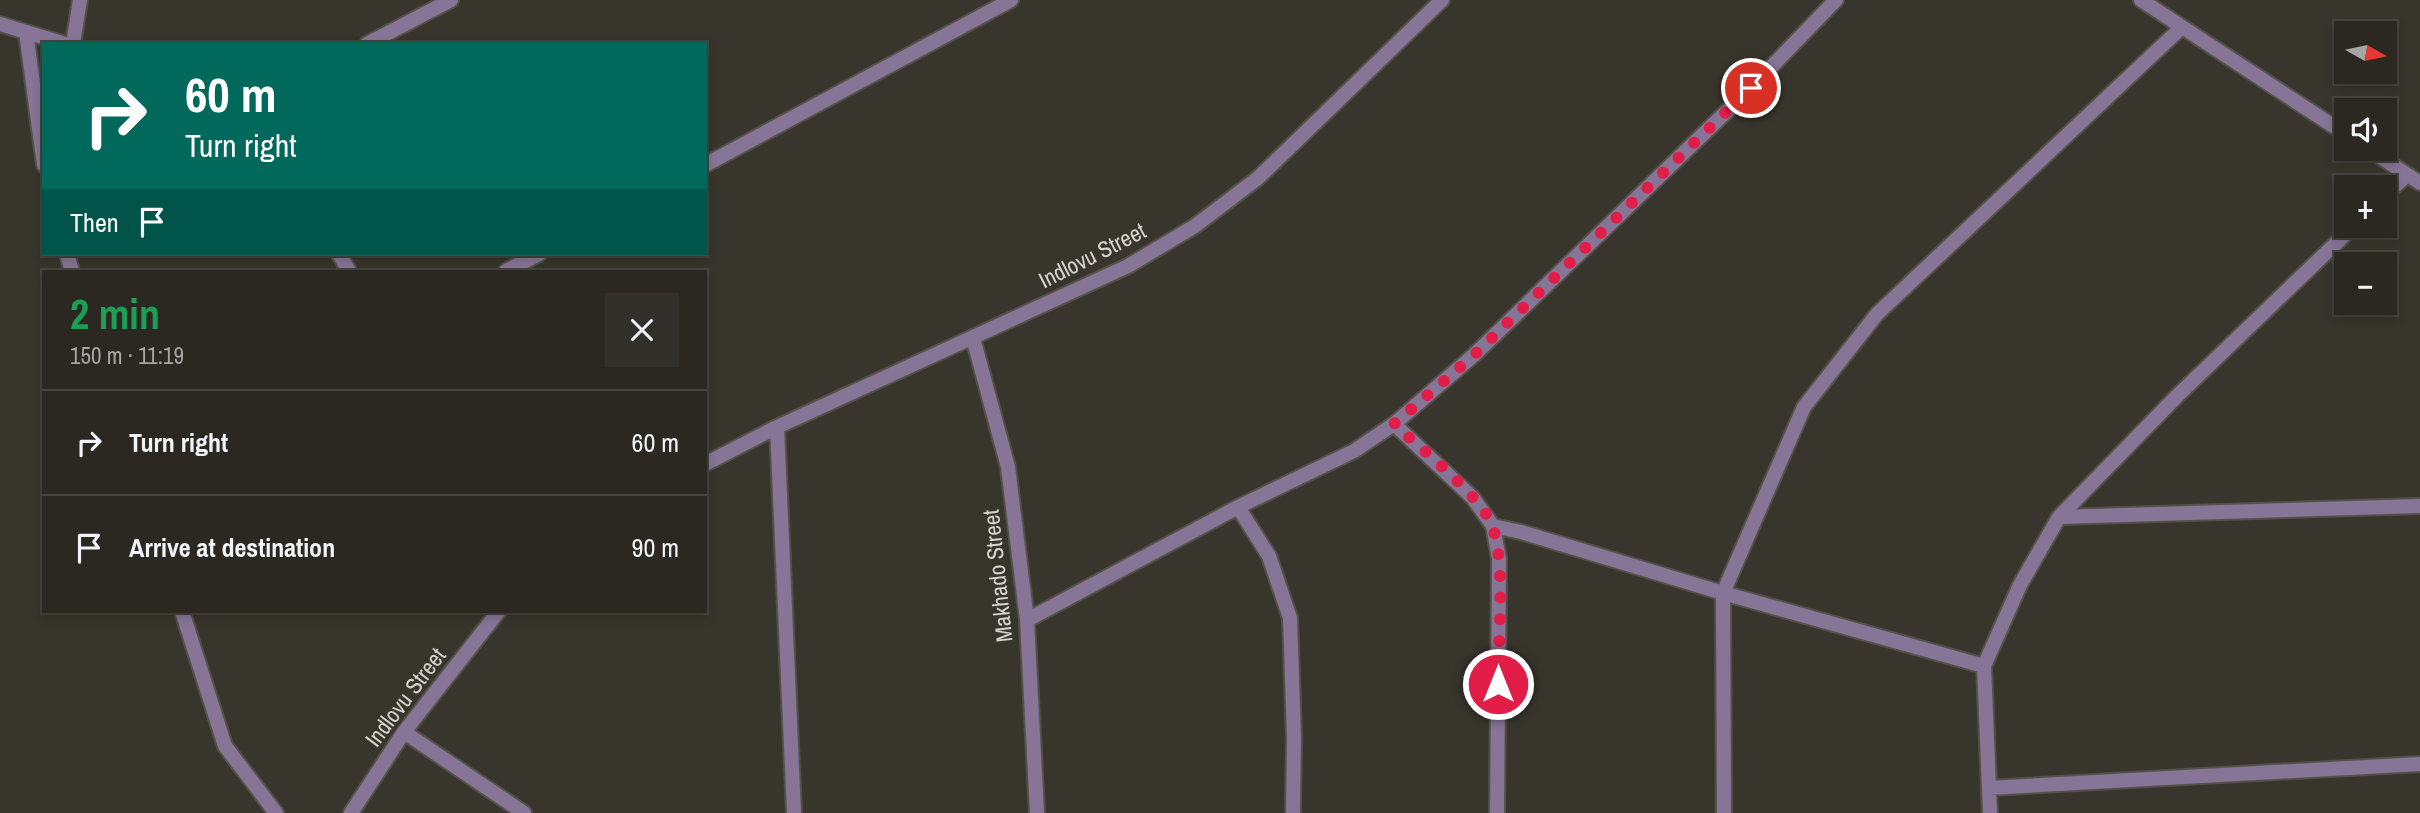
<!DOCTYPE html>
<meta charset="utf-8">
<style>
:root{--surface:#2a2821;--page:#32302a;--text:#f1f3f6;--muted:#a5a6a5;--line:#46443f}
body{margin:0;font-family:"Archivo Narrow",sans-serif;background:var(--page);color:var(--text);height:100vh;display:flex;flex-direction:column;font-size:26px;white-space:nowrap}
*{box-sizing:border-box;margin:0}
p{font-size:23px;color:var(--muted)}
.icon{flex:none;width:38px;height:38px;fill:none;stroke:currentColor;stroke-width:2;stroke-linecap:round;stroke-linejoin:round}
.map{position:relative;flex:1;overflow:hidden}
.drawer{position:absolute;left:42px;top:270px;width:665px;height:343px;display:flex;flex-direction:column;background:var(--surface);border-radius:0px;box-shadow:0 4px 10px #0003,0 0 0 2px var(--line)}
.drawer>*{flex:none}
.hud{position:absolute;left:42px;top:42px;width:665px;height:214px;border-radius:0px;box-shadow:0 4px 10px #0003,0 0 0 2px var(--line);background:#00695c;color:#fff;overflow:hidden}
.needle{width:46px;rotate:99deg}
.fabs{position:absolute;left:2334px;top:21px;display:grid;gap:14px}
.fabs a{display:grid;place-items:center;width:63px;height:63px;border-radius:0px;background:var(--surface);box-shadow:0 4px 10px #0003,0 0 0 2px var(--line);font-size:35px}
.pin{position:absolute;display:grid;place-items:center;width:60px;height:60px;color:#fff;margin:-30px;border:4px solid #fff;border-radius:50%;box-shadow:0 2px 7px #0007}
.me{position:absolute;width:77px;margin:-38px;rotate:0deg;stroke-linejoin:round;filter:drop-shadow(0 0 5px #0008)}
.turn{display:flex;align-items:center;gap:24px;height:147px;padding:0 28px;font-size:32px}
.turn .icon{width:91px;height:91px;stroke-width:2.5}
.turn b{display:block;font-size:49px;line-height:60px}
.then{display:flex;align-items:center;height:66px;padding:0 28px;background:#0003;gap:14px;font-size:26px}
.round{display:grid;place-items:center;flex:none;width:74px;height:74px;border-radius:0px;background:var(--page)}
.headline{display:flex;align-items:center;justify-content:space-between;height:119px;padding:0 28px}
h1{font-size:42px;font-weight:700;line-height:52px;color:#1e9e55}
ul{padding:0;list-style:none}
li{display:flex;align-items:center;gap:21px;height:105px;padding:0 28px;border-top:2px solid var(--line)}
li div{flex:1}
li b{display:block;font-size:26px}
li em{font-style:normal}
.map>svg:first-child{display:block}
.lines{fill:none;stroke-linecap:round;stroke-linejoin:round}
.street-casing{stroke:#545149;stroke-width:18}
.street{stroke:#867596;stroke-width:14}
.route{stroke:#e11d48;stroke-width:12;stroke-dasharray:0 21.6}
.labels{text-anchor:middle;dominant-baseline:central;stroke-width:7;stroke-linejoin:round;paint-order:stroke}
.street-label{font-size:23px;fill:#d4d3cd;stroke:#38352c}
</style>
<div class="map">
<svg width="2420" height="813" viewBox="0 0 2420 813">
<rect width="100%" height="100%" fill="#38352c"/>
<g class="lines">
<g class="street-casing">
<path id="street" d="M2141,0L2347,135
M0,24L65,44
M26,32L44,165
M73,44L80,0
M367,44L451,0
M2368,149L2420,183
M705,165L1011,0
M2385,195L2407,175
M67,254L72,271
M339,254L349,271
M506,271L539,254
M973,338L1008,467L1027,620L1037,813
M1394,424L1473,498L1493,526L1521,532L1723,593L1984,666
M777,427L794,813
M705,464L777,427L1128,266L1195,226L1258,178L1442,0
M1238,507L1269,556L1290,618L1294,738L1293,813
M2059,517L2420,506
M1493,526L1499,559L1497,813
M182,611L225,746L276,813
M1027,620L1238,507L1354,451L1394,424L1474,355L1751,88L1836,0
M404,732L524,813
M1989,788L2420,764
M351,813L404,732L499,611
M1724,813L1723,593L1804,407L1877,314L2181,28
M1990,813L1984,666L2020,585L2059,517L2176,397L2354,226"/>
</g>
<use href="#street" class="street"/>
</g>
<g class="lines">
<path class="route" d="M1498,684C1498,641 1506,567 1493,528C1484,498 1419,447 1394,424L1474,355L1751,88"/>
</g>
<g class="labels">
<g class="street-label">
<text transform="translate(1092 255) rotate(-27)">Indlovu Street</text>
<text transform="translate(997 576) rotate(-96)">Makhado Street</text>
<text transform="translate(405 697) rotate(-53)">Indlovu Street</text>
</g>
</g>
</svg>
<div class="fabs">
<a><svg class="needle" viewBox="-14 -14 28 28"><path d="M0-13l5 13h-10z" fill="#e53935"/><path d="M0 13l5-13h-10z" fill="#a5a6a5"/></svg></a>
<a><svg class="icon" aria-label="sound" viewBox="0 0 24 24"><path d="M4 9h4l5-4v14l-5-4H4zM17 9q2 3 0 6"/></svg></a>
<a>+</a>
<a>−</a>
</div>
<div class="pin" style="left:1751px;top:88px;background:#d93025"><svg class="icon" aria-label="arrive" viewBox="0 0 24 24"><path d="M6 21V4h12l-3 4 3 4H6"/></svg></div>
<svg class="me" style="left:1498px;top:684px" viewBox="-20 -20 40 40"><circle r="17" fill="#e11d48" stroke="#fff" stroke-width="3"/><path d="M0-11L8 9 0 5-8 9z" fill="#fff"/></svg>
<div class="hud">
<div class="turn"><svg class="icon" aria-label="right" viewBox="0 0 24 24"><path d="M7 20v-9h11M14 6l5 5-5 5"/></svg><div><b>60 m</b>Turn right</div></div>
<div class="then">Then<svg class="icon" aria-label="arrive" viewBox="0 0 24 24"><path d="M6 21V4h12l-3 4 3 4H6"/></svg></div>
</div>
<section class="drawer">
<div class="headline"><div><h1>2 min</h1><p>150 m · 11:19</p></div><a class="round"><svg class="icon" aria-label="close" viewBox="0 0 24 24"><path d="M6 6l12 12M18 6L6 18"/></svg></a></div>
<ul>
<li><svg class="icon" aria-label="right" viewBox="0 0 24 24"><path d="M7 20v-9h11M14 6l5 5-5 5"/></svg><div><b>Turn right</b></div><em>60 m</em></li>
<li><svg class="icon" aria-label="arrive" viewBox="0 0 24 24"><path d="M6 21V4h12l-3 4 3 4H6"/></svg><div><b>Arrive at destination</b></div><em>90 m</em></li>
</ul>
</section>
</div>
